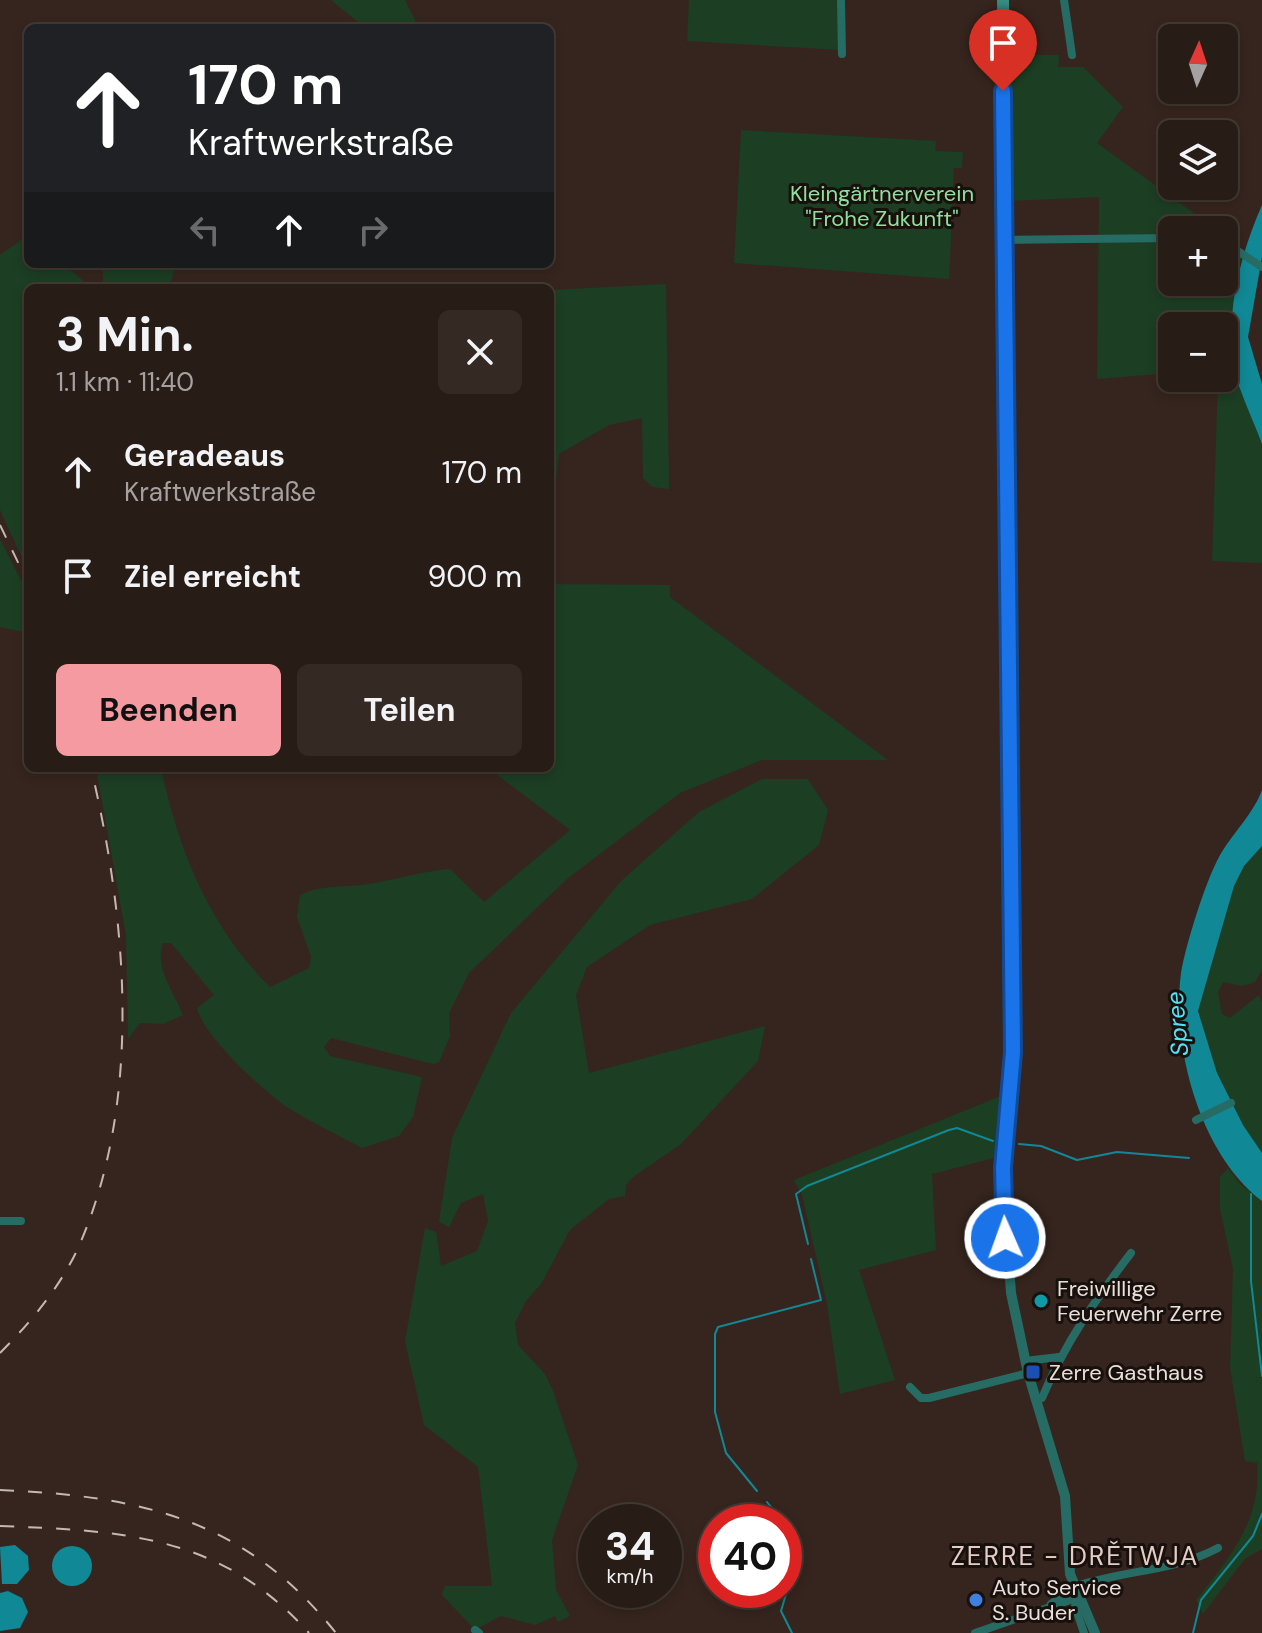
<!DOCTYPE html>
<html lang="de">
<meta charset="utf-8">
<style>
:root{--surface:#281c16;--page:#342923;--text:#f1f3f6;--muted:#a5a1a1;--line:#443a35;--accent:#f49aa0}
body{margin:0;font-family:"DM Sans",sans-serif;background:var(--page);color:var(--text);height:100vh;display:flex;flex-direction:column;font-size:30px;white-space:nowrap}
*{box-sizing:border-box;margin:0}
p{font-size:26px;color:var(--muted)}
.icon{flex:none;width:44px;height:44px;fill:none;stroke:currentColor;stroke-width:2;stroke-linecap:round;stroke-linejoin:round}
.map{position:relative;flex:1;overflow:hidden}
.details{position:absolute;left:24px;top:284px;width:530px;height:488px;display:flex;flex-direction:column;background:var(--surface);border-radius:12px;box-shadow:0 4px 12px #0003,0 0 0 2px var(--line)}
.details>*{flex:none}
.banner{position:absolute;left:24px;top:24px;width:530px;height:244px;border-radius:12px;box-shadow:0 4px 12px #0003,0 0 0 2px var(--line);background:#202124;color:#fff;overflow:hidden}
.needle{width:52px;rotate:3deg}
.fabs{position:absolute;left:1158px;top:24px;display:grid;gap:16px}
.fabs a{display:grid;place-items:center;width:80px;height:80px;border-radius:12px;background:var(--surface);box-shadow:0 4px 12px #0003,0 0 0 2px var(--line);font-size:40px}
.speed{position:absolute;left:578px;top:1504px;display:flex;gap:16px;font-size:40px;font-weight:700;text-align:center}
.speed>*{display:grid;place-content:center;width:104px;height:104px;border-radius:50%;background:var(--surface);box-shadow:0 4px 12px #0003,0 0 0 2px var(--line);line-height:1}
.speed small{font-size:20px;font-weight:400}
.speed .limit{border:12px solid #d22;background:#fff;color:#111}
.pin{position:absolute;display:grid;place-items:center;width:68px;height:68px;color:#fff;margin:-82px -34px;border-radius:50% 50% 50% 0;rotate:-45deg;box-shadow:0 0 8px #0007}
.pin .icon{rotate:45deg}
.me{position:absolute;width:88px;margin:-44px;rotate:358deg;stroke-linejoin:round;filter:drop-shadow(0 0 6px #0008)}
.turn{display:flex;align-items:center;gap:28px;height:168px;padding:0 32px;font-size:36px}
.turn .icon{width:104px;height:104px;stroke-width:2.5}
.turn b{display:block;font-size:56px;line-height:68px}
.lanes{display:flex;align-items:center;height:76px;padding:0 32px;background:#0003;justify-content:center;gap:40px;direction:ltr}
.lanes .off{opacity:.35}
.round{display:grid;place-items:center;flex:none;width:84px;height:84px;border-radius:12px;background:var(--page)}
.summary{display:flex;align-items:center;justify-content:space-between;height:136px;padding:0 32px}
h1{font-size:48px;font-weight:700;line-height:60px}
.primary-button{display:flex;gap:16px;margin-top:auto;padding:16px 32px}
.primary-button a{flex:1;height:92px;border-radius:12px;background:var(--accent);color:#111;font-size:32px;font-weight:700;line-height:92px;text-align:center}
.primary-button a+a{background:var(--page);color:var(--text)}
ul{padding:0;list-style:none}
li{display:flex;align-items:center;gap:24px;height:104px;padding:0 32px}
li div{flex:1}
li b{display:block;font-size:30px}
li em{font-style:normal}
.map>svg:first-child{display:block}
.green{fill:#1c3e23}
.water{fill:#118895}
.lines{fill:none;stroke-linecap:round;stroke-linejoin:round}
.stream{stroke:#118895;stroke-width:2}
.minor{stroke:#266c65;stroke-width:8}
.tertiary{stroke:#266c65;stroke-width:10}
.secondary{stroke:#358d84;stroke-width:12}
.rail{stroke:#c4b8b3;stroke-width:2;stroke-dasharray:14 14;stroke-linecap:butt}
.route-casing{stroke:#114b97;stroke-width:20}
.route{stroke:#1a73e8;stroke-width:14}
.culture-dot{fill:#0f9aa8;stroke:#18100d;stroke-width:3}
.transit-dot{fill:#1a4fb4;stroke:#18100d;stroke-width:3}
.shop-dot{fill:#3f7fe0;stroke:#18100d;stroke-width:3}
.labels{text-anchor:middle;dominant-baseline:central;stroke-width:6;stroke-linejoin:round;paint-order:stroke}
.park-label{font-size:22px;fill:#8ee09c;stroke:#18100d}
.poi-label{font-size:22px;fill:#e9ded9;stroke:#18100d;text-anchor:start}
.water-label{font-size:24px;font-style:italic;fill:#50e4f8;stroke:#18100d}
.quarter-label{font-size:26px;letter-spacing:2px;fill:#e4cdc4;stroke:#18100d}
</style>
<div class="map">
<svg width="1262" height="1633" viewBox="0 0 1262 1633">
<rect width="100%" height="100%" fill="#36251e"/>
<path class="green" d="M331,0H405L419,28H365Z
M689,0H840L841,50L687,41Z
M1010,55H1059L1058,67H1083L1123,107L1097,143L1217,230H1172V282H1224V235L1233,241L1232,252L1242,258L1237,273L1233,347L1239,384L1262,444V563L1212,561L1218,378H1224V326H1172V373L1097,379L1099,197L1012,201Z
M741,130L936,141L935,151L963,152L962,168H954L949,279L734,263Z
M28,235V264H63L92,288H28V571L0,510V255Z
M103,264H175L170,288H103Z
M666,284L669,489L652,487L643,478L642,418L609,425L559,454L550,537V290Z
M0,539L28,594V633L0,627Z
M550,584L670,585V597L888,760H762L680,793L567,879L469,973L449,1013L450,1036L439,1062L433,1064L331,1038L324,1047L330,1056L422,1077L413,1117L399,1136L362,1148C338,1135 313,1123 290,1109C266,1094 202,1035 197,1008L214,995L171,943H163C154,968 174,992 183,1015L163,1024L140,1023L128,1039L126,935L96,768H161C179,852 209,926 270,987L309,968L311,957L297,917L300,895C322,884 345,888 368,884C396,880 422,871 450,869L484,902L570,830L488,768H550Z
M762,779H808L828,810L819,845L752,899L650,925L587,967L576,995L589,1073L765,1026L758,1061L681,1144L633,1177L626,1185L625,1196L609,1199L570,1230L541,1284L526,1301L515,1323L518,1345L545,1374L553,1391L578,1465L552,1540L556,1590L570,1616L558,1622L555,1616L535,1625L501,1616L475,1630L442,1595L445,1586H492L478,1467L424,1425L405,1341L425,1228L436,1232L441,1266L477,1251L488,1221L483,1194L461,1203L449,1227L439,1222L452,1138L511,1013L622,880L699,812Z
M1262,846V970L1255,982L1242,986L1223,982L1218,992L1222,1014L1230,1018L1259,995L1262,1003V1153L1243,1125L1217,1073L1198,1011L1234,886L1244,866Z
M1001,1096L998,1157L932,1174L936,1250L859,1270L895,1380L840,1394L827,1304L802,1195L794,1180Z
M1228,1168L1240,1184L1262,1201V1549L1245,1559L1203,1614L1196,1600C1230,1557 1262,1520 1257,1463L1245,1461L1230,1368L1233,1269L1220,1209V1177Z"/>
<path class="water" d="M1262,205V257L1248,337L1262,384V444C1255,425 1246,406 1239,386C1221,327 1238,260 1262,205Z
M1262,790V846L1244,866L1234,886L1198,1011L1217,1073L1243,1125L1262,1153V1201C1201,1155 1171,1048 1181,973C1186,944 1205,883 1219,857C1231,835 1254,813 1262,790Z
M15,1545L28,1556L29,1570L17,1584H2L0,1547Z
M52 1566a20 20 0 1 1 40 0a20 20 0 1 1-40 0Z
M8,1591L22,1598L28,1612L20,1628L0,1631V1593Z"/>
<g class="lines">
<path class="stream" d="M1019,1144L1041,1146L1077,1160L1117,1152L1189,1158
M1251,1194V1281L1262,1376
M808,1244L796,1194L807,1186L949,1130L957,1128L993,1141
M757,1491L726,1453L715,1412V1334L718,1327L821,1300L811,1259
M767,1502L783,1522
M784,1524L796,1539L799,1550L781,1611L792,1633
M1193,1633L1201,1600L1253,1536L1262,1514"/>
<path class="minor" d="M841,0L842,54
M1064,0L1072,55
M1005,240L1172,238
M1224,242L1262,267
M1196,1120L1231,1103
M0,1221H21
M1025,1361L1059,1357
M910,1387L921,1398H929L1028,1373
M1036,1400L1042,1398C1065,1343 1095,1300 1131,1253
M1079,1597L1075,1606L1084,1633
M1051,1604C1059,1598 1068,1589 1077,1586C1124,1570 1173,1572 1218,1548
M475,1630L479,1633
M975,1633L1079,1597"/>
<path class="tertiary" d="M1013,1054L1003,1178L1011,1293L1028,1373L1065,1496L1070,1574L1095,1633"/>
<path class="secondary" d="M1003,0L1013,1054"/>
<path class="rail" d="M0,525L28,583
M0,1353C31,1322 61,1286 79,1246C143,1099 127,920 91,768
M0,1490C140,1496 244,1518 336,1633
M0,1526C123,1531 220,1534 309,1633"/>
</g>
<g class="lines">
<g class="route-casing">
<path id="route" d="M1003,91L1013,1052L1003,1168L1005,1238"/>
</g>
<use href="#route" class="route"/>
</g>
<circle class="culture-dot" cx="1041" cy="1301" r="8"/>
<rect class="transit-dot" x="1025" y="1364" width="16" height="16" rx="4"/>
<circle class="shop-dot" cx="976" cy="1600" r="8"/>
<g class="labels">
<g class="park-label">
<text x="882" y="193">Kleingärtnerverein<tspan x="882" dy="25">"Frohe Zukunft"</tspan></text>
</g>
<g class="poi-label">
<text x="1057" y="1288">Freiwillige<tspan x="1057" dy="25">Feuerwehr Zerre</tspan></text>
<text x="1049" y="1372">Zerre Gasthaus</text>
<text x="992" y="1587">Auto Service<tspan x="992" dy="25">S. Buder</tspan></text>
</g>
<g class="water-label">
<text transform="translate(1177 1024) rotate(-95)">Spree</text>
</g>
<g class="quarter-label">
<text x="1075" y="1556">ZERRE - DRĚTWJA</text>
</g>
</g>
</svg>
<div class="fabs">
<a><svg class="needle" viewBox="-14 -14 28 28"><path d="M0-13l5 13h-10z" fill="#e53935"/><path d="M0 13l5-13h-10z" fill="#a5a1a1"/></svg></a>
<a><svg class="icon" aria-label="layers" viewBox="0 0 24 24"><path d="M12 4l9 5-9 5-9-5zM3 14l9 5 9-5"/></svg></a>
<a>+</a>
<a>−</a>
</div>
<div class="speed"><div>34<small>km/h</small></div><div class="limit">40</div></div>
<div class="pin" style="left:1003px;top:91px;background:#d93025"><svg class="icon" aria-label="arrive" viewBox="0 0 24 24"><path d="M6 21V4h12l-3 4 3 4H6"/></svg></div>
<svg class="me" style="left:1005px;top:1238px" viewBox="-20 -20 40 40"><circle r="17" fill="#1a73e8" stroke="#fff" stroke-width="3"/><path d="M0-11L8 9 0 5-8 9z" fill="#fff"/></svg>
<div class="banner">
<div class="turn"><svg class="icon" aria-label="ahead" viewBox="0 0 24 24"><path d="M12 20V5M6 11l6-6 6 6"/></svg><div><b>170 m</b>Kraftwerkstraße</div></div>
<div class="lanes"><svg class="icon off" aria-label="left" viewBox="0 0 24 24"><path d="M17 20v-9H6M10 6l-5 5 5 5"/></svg><svg class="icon" aria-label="ahead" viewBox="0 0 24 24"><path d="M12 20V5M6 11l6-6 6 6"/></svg><svg class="icon off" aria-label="right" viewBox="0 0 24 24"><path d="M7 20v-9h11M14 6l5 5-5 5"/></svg></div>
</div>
<section class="details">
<div class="summary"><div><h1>3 Min.</h1><p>1.1 km · 11:40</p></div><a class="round"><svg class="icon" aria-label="close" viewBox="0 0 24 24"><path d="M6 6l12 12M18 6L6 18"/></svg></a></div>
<ul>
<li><svg class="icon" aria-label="ahead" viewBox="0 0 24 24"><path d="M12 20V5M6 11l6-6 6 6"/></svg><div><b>Geradeaus</b><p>Kraftwerkstraße</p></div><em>170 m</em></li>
<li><svg class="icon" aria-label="arrive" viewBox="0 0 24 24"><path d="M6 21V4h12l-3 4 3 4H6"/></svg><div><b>Ziel erreicht</b></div><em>900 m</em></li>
</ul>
<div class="primary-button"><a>Beenden</a><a>Teilen</a></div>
</section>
</div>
